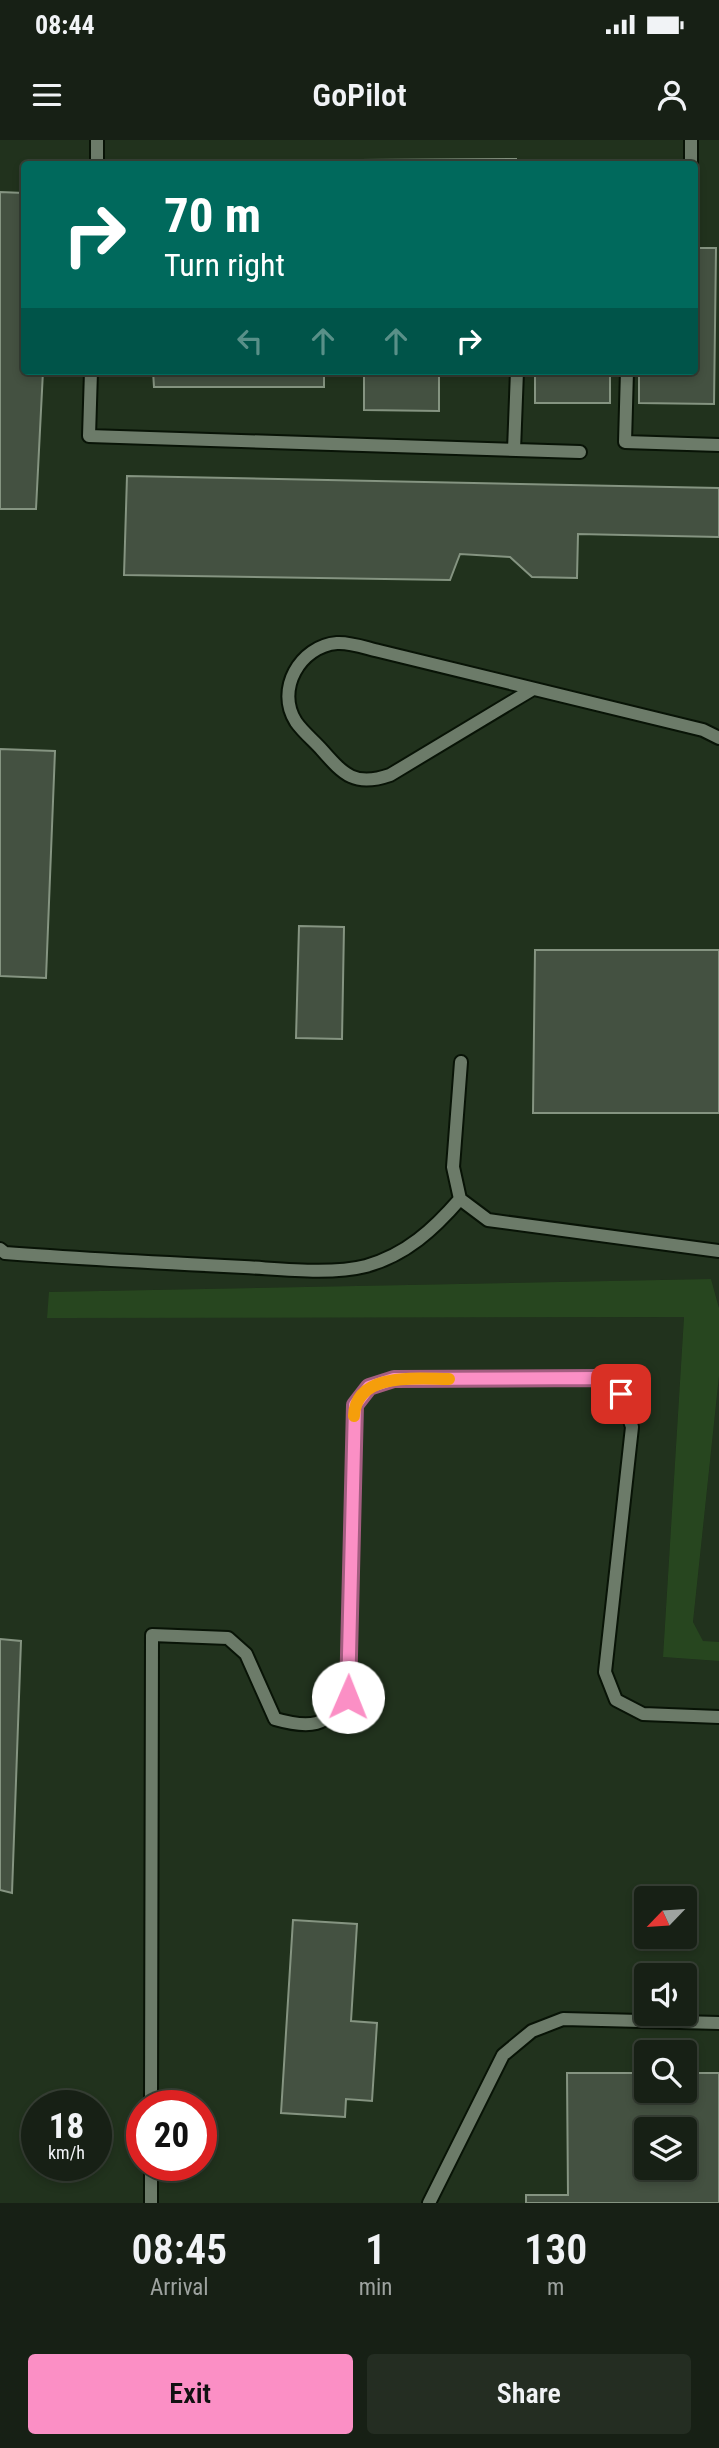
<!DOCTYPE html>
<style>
:root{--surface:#172015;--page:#242d22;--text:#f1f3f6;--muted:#9ea3a0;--line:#363e34;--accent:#fb8fc5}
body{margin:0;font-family:"Roboto Condensed",sans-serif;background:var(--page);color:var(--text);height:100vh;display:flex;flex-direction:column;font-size:26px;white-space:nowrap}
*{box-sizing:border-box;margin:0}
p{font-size:23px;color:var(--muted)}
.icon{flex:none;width:38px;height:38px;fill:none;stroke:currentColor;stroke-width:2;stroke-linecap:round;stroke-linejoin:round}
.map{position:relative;height:2063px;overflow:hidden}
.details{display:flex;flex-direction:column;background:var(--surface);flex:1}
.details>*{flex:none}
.hud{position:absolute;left:21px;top:21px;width:677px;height:214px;border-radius:7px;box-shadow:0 4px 10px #0003,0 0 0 2px var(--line);background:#00695c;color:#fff;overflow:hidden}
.needle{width:46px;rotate:245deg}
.fabs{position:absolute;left:634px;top:1746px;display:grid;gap:14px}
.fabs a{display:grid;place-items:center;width:63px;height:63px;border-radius:7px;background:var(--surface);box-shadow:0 4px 10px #0003,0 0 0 2px var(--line);font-size:35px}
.speed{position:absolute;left:21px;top:1950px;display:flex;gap:14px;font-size:35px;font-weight:700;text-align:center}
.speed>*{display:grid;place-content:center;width:91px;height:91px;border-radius:50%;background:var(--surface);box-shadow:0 4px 10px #0003,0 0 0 2px var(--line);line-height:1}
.speed small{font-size:18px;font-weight:400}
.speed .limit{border:10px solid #d22;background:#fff;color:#111}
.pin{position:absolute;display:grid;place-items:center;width:60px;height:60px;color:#fff;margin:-30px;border-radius:14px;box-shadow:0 4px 10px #0006}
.me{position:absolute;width:77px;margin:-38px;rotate:1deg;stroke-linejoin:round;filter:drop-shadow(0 0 5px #0008)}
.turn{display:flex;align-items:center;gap:24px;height:147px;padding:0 28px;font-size:32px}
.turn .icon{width:91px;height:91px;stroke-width:2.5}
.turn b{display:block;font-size:49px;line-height:60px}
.lanes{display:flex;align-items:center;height:66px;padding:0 28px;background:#0003;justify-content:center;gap:35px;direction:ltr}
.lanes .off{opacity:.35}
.eta{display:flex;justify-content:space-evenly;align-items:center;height:119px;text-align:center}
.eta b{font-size:42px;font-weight:600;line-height:49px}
.cta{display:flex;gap:14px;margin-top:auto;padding:14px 28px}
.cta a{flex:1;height:80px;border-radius:7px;background:var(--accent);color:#111;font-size:28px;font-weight:600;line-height:80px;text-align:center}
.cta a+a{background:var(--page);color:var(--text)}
.status{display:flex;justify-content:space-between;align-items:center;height:49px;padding:0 35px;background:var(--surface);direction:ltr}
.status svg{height:19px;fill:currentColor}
header{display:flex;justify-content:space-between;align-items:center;height:91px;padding:0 28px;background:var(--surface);font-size:32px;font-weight:600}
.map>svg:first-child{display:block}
.built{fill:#21321d;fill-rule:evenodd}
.green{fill:#27461f}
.building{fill:#445141;stroke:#859481;stroke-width:2;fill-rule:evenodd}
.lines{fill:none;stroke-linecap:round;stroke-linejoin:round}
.service-casing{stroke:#081306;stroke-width:16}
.service{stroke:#6c7b69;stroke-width:12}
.route-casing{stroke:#a35d80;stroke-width:18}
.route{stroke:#fb8fc5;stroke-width:12}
.slow{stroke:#f59e0b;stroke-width:12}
</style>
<div class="status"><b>08:44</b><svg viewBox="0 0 49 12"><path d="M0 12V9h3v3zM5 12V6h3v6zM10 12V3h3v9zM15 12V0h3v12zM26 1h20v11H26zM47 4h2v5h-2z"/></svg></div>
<header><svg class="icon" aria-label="menu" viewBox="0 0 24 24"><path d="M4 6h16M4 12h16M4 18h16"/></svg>GoPilot<svg class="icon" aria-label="person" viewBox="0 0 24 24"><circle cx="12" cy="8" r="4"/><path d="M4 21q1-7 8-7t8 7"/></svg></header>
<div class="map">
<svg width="719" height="2063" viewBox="0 0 719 2063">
<rect width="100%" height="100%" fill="#1f2b1c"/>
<path class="built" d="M0,0H719V1168L711,1139L50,1152L47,1178L684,1177L663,1517L719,1521V2063H0ZM24,24H695V231H24ZM646,1759H684V1797H646ZM646,1836H684V1874H646ZM646,1913H684V1951H646ZM37,1965H96V2025H37ZM142,1965H201V2025H142ZM646,1990H684V2028H646Z
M719,1236V1502H703L693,1482Z"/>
<path class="green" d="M711,1139L719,1168V1236L693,1482L703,1501L719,1502V1521L663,1517L684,1177L47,1178L49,1152Z"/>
<path class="building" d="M516,19V24H360V20Z
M0,52L24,53V231H43L36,369H0Z
M695,108H716L714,264L639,263V231H695Z
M153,231H324V247H154Z
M364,231H439V271L364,270Z
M535,231H610V263H535Z
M127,336L719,348V397L578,394L577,438L532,437L510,417L460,414L450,440L124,435Z
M0,609L55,611L46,838L0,836Z
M299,786L344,787L342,899L296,898Z
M535,810H719V973H533Z
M0,1499L21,1501L12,1753L0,1750Z
M293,1780L357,1784L351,1881L377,1883L372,1961L346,1959L345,1977L281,1973Z
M567,1933H646V1951H684V1933H719V2063H526V2055H568ZM646,1990H684V2028H646Z"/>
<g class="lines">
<g class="service-casing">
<path id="service" d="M97,24V0
M691,24V0
M91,231L89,296L580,312
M627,231L625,302L719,305
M514,310L517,231
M533,549L390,635C355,647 344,635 322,610C314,601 303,592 296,582C275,550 300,506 337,503C350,502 366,508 379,511L703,590L719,598
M461,922L453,1027L460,1059L488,1080L719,1111
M0,1109L5,1113C84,1119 164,1123 244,1127C281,1129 331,1135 366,1126C406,1115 434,1089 460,1059
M151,1965L152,1495L228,1498L246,1514L275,1579C310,1589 326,1587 348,1557L355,1265L369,1247L394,1239L600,1238L621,1254L632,1287L605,1532L616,1560L643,1574L719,1577
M151,2063V2025
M429,2063L503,1915L532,1891L563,1879L719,1883"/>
</g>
<use href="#service" class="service"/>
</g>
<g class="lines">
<g class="route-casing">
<path id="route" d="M348,1557L355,1265L369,1247L394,1239L600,1238L621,1254"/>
</g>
<use href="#route" class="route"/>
<path class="slow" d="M354,1276C356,1231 418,1239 449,1239"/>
</g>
</svg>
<div class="fabs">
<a><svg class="needle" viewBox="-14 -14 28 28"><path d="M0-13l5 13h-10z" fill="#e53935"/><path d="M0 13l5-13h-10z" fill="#9ea3a0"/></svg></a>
<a><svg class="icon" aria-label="sound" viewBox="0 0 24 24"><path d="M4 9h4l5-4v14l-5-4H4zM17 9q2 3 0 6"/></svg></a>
<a><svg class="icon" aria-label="search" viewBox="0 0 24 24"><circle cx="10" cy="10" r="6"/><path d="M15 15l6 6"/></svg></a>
<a><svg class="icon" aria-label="layers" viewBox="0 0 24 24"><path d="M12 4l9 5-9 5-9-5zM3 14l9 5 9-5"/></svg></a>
</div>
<div class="speed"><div>18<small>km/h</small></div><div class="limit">20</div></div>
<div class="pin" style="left:621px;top:1254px;background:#d93025"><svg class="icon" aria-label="arrive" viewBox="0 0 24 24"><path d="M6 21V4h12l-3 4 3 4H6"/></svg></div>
<svg class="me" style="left:348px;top:1557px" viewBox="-20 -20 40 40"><circle r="19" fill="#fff"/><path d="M0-13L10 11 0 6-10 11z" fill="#fb8fc5"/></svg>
<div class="hud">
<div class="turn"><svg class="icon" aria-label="right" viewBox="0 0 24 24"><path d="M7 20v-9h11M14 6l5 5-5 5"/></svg><div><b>70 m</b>Turn right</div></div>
<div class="lanes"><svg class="icon off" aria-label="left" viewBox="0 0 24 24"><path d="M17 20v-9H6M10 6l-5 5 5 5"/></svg><svg class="icon off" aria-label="ahead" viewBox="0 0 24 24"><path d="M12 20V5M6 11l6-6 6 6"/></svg><svg class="icon off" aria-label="ahead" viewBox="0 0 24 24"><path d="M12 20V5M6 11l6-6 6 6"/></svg><svg class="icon" aria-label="right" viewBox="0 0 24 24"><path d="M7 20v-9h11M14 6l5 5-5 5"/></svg></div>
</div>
</div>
<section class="details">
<div class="eta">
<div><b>08:45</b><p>Arrival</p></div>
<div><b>1</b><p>min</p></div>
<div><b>130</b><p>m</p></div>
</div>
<div class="cta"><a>Exit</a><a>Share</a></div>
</section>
